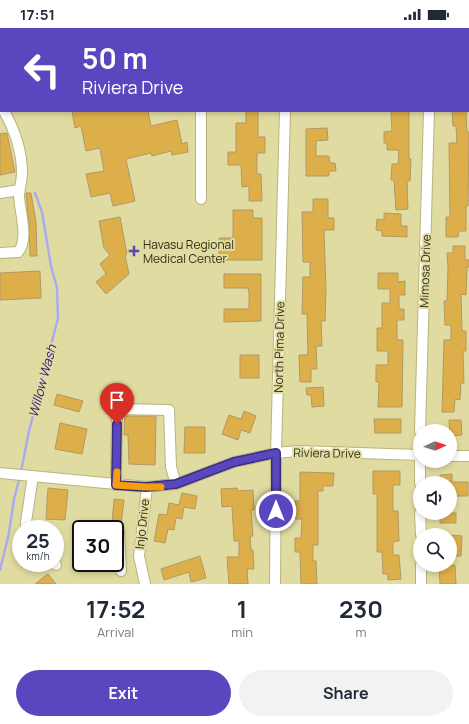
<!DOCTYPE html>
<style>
:root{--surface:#fff;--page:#f2f2f3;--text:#1f2937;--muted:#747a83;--accent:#5947bf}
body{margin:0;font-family:Manrope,sans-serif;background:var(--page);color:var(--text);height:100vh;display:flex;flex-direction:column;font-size:15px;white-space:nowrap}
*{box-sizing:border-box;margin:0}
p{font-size:13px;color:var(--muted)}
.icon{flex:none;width:22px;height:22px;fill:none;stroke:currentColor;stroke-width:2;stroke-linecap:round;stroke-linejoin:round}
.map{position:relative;height:556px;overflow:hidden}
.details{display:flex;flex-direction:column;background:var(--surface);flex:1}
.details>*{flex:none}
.top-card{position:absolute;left:0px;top:0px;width:469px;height:84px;box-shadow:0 2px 6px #0003;background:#5947bf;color:#fff;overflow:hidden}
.needle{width:26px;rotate:87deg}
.fabs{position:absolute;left:413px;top:396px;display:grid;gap:8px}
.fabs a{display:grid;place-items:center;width:44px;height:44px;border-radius:50%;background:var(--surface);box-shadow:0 2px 6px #0003;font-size:20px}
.speed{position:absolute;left:12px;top:492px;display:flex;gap:8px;font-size:20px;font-weight:700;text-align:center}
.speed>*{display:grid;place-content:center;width:52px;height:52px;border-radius:50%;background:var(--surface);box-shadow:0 2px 6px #0003;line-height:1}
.speed small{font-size:10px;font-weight:400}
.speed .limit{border:2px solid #111;border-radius:6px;background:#fff;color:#111}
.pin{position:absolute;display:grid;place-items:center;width:34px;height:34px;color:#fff;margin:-41px -17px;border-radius:50% 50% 50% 0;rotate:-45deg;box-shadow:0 0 4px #0007}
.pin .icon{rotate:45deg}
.me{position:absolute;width:44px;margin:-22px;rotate:0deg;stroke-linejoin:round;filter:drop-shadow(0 0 3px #0008)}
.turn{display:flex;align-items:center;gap:14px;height:84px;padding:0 16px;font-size:18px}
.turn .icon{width:52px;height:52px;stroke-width:2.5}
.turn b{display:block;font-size:28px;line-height:34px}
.eta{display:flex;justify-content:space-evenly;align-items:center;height:68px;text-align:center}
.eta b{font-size:24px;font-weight:700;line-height:28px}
.action{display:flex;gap:8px;margin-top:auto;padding:8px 16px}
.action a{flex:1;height:46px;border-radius:24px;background:var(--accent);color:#fff;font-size:16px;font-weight:700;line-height:46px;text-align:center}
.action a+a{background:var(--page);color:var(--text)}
.status{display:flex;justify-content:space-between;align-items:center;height:28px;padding:0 20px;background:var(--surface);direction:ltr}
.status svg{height:11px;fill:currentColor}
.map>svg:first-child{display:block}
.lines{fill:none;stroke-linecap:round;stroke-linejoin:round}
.stream{stroke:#acabef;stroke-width:2.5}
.building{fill:#ddaf4b;stroke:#b29864}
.minor-casing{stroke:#b8b47b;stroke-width:12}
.minor{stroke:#fff;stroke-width:10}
.route-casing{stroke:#3a2e7c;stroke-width:10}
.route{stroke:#5947bf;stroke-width:7}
.slow{stroke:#f59e0b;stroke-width:7}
.poi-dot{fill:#5947bf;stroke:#e0dca1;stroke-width:1.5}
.labels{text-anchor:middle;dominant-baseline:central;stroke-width:4;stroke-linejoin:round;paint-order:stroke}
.poi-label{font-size:12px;fill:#302e17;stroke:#e0dca1;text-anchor:start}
.street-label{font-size:12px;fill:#302e17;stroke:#e0dca1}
.water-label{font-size:13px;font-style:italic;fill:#2f197a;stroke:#e0dca1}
</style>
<div class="status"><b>17:51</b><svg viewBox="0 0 49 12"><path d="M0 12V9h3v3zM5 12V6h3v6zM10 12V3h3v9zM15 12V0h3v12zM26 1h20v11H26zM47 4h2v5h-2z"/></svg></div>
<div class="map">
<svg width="469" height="556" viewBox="0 0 469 556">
<rect width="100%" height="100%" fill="#e0dca1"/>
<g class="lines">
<path class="stream" d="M0,54L1,55
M21,444L29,403L58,290L57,260L51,238L42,184L35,165
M0,542L9,505L14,471L20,448"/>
</g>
<path class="building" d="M72,83H148L151,98L177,92L182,116L187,114L188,124L172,127L171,123L152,128L151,125L126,131L135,173L113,178L110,165L91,169L86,146L104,143L100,120L86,123L81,98L75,100Z
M246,83H258V109H265V125H257V146H261L262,173H249V158L242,159L241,137H228V124H236V95H246Z
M391,83H409V131H411L410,153H407L408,181L396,182L394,152H391L392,136H398L399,122H387V115H384V104L392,103Z
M452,83H466L467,104H469L468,178H466V203H459L458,209H446V189H450L449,115H457L456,98H453Z
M327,100L328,112L316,113V128H329L330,135H335L336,143H329V148H306V101Z
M7,105L15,144L0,147V106Z
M26,165H31L36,194L37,228H30L29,197Z
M313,171H328V190H334V202H324L326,262L325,293H321L322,318H316L317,341H311V354H300L299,327H308L307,286H302L303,249H310V234H303L302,184H313Z
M233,182H253V190H262V232H219V210H233Z
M384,185L401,186V198H407V209L382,208V203L376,202L377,191L384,192Z
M120,189L127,226L125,227L129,246L106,266L96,254L106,246L100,236L110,227L104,220L99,193Z
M453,218H465V232H469V239H467L466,267L461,266L462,303H466V323H463L464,355H461L460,372L455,371L454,384H442L444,312H451V297H445L444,273H447L448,239L447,225H453Z
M40,243L41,270L0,272V245Z
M378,245H398V254L405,253V267H399V281H404V292H397V312H403L402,379H378L379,354H376V337H388V323H377V300H382V275H390V261H378Z
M224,246H261V293L224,294V281H249V266L248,260H224Z
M240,327H259V350H240Z
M323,359L324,378L312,379L311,367H307L306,360Z
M57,366L83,373L79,384L54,377Z
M244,383L256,388L250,405L241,402L238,412L222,406L229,387L241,391Z
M125,388H156L155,437L129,436L128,407H124Z
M374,391H401V405H375Z
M449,392H461L462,407L450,408Z
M60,395L87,401L82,426L55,421Z
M185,399H205V425H184Z
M373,443H400V457H393V483H398L399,513L393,514V527H399L401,551L388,552V546H383L382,524H377V466H373Z
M300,444L334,445L333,458H323V463H318V517H313V533H316L317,556H301L300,524H295V510H301L302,491H295V473H300Z
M452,446V453L440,454V447Z
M450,454H468V468H450Z
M48,460L68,462L65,492L46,491Z
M237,460L238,463L253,462L254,482H251L253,508H250L251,522H253L254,541H247L248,556H229L227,529H239V513H234L232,478L222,479L221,461Z
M182,465L197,468L195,481L184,479L182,491L176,490L174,502L168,501L165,515L154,513L159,486L167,487L169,475L179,477Z
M114,471L124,472L121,496L112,495Z
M440,485H456V495H440Z
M450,507L462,508L461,528H450Z
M200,528L206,550L191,554L189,544L164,552L161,541Z
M455,537L456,556H440L439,538Z
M48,546L56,556H35Z"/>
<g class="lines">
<g class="minor-casing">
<path id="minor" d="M5,0V1
M137,0V1
M294,1V0
M431,1V0
M0,41H1
M0,165L19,162
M201,171V83
M0,225L18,224C29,212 20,184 19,169C19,161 22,153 22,145C22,124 14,101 4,83
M420,403L429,83
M420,418V455
M450,428H469
M0,445L147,459L176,456L234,434L276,425L298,423L420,427
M116,457L117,381L169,382L171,439L176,456
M420,485L421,507
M26,501V494L33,448
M119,504L121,543
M54,535L56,537
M421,537V556
M145,556L139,528L147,459
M275,556L276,425L285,83"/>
</g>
<use href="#minor" class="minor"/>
</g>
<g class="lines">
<g class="route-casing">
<path id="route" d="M117,396L116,457L146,459L176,456L234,434L276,425V483"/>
</g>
<use href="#route" class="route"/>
<path class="slow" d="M117,444L116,457L146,459H161"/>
</g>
<path class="poi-dot" d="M132 217h4v4h4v4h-4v4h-4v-4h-4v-4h4z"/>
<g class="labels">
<g class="poi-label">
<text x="143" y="216">Havasu Regional<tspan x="143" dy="14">Medical Center</tspan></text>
</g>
<g class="street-label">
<text transform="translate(425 243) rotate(-88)">Mimosa Drive</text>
<text transform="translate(279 319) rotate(-89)">North Pima Drive</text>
<text transform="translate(327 425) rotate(1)">Riviera Drive</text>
<text transform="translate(142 496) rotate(-84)">Injo Drive</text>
</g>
<g class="water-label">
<text transform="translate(42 353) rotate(-75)">Willow Wash</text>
</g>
</g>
</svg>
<div class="fabs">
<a><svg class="needle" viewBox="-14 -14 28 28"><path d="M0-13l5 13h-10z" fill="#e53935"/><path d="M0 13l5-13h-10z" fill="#747a83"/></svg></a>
<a><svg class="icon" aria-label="sound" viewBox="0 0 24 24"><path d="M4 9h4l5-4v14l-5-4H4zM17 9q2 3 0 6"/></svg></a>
<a><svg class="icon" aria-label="search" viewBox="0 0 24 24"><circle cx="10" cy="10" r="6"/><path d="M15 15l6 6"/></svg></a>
</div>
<div class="speed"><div>25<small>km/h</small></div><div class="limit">30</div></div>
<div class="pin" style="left:117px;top:396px;background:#d93025"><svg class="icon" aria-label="arrive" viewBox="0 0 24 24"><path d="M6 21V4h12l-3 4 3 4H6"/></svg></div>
<svg class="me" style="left:276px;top:483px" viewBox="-20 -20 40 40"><circle r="17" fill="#5947bf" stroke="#fff" stroke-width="3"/><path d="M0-11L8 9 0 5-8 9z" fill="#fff"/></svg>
<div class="top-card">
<div class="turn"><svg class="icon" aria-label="left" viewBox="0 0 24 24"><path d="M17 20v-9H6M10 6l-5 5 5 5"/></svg><div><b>50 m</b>Riviera Drive</div></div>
</div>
</div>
<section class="details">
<div class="eta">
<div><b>17:52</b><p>Arrival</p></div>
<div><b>1</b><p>min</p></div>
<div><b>230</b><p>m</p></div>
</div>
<div class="action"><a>Exit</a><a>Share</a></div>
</section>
